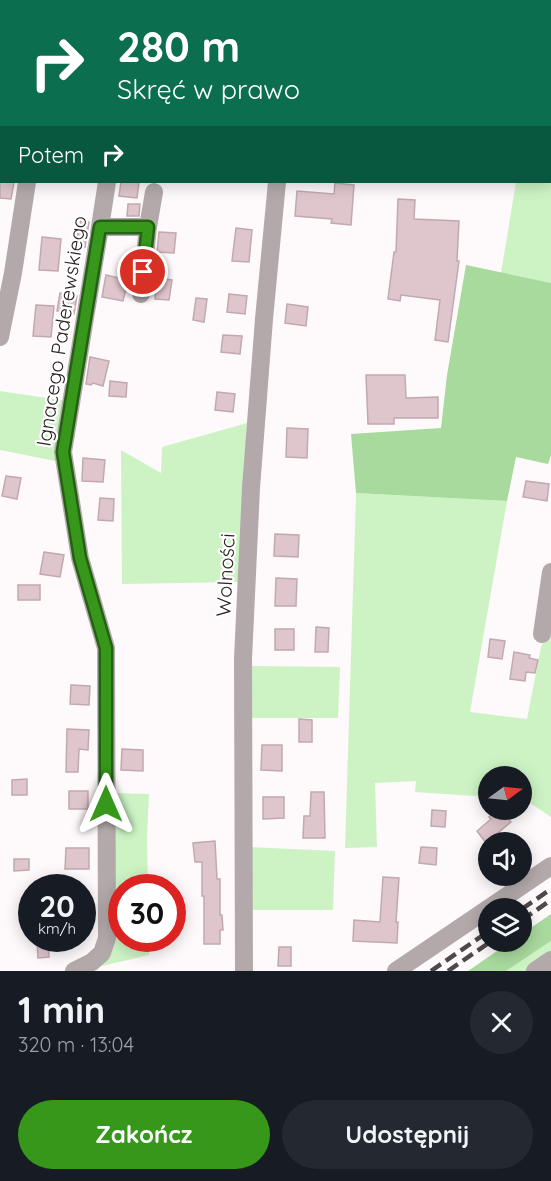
<!DOCTYPE html>
<html lang="pl">
<meta charset="utf-8">
<style>
:root{--surface:#171b24;--page:#242831;--text:#f1f3f6;--muted:#9ea1a6;--accent:#36971b}
body{margin:0;font-family:Quicksand,sans-serif;background:var(--page);color:var(--text);height:100vh;display:flex;flex-direction:column;font-size:22px;white-space:nowrap}
*{box-sizing:border-box;margin:0}
p{font-size:20px;color:var(--muted)}
.icon{flex:none;width:33px;height:33px;fill:none;stroke:currentColor;stroke-width:2;stroke-linecap:round;stroke-linejoin:round}
.map{position:relative;height:971px;overflow:hidden}
.side{display:flex;flex-direction:column;background:var(--surface);flex:1}
.side>*{flex:none}
.banner{position:absolute;left:0px;top:0px;width:552px;height:183px;box-shadow:0 3px 15px #0003;background:#0b6e4f;color:#fff;overflow:hidden}
.needle{width:39px;rotate:75deg}
.fabs{position:absolute;left:478px;top:766px;display:grid;gap:12px}
.fabs a{display:grid;place-items:center;width:54px;height:54px;border-radius:50%;background:var(--surface);box-shadow:0 3px 15px #0003;font-size:30px}
.speed{position:absolute;left:18px;top:874px;display:flex;gap:12px;font-size:30px;font-weight:700;text-align:center}
.speed>*{display:grid;place-content:center;width:78px;height:78px;border-radius:50%;background:var(--surface);box-shadow:0 3px 15px #0003;line-height:1}
.speed small{font-size:15px;font-weight:400}
.speed .limit{border:9px solid #d22;background:#fff;color:#111}
.pin{position:absolute;display:grid;place-items:center;width:51px;height:51px;color:#fff;margin:-26px;border:3px solid #fff;border-radius:50%;box-shadow:0 2px 6px #0007}
.me{position:absolute;width:66px;margin:-33px;rotate:0deg;stroke-linejoin:round;filter:drop-shadow(0 0 4px #0008)}
.turn{display:flex;align-items:center;gap:21px;height:126px;padding:0 18px;font-size:27px}
.turn .icon{width:78px;height:78px;stroke-width:2.5}
.turn b{display:block;font-size:42px;line-height:51px}
.then{display:flex;align-items:center;height:57px;padding:0 18px;background:#0003;gap:12px;font-size:22px}
.round{display:grid;place-items:center;flex:none;width:63px;height:63px;border-radius:32px;background:var(--page)}
.overview{display:flex;align-items:center;justify-content:space-between;height:102px;padding:0 18px}
h1{font-size:36px;font-weight:700;line-height:45px}
.action{display:flex;gap:12px;margin-top:auto;padding:12px 18px}
.action a{flex:1;height:69px;border-radius:36px;background:var(--accent);color:#fff;font-size:24px;font-weight:700;line-height:69px;text-align:center}
.action a+a{background:var(--page);color:var(--text)}
.map>svg:first-child{display:block}
.green{fill:#cdf3c5}
.forest{fill:#a8d99d}
.building{fill:#dfc6cc;stroke:#c1a9af;stroke-width:1.5}
.lines{fill:none;stroke-linecap:round;stroke-linejoin:round}
.minor{stroke:#b3a9ab;stroke-width:18}
.rail{stroke:#4f4748;stroke-width:4.5;stroke-dasharray:12 6;stroke-linecap:butt}
.route-casing{stroke:#236212;stroke-width:15}
.route{stroke:#36971b;stroke-width:10}
.labels{text-anchor:middle;dominant-baseline:central;stroke-width:4.5;stroke-linejoin:round;paint-order:stroke}
.street-label{font-size:20px;fill:#2a2123;stroke:#fff}
</style>
<div class="map">
<svg width="551" height="971" viewBox="0 0 551 971">
<rect width="100%" height="100%" fill="#fef9fa"/>
<path class="green" d="M551,19V283L501,273L516,182H550Z
M0,391L67,401L55,461L0,450Z
M247,423L239,582L122,584L121,450L161,473L162,447Z
M356,493L507,501L470,712L527,719L541,647L546,636H551V817L526,800L522,799V777H489V797L415,792L416,781L375,783L377,847L345,848Z
M250,666L340,667L338,718H249Z
M113,793L149,794L147,837L148,888H122V939H149V955L102,966L113,944Z
M249,847L335,851L333,910H248Z
M551,941V971H506Z"/>
<path class="forest" d="M466,265L551,283V455L548,464L516,457L507,501L356,493L351,434L441,428L447,375Z
M551,914V941L506,971H468L510,942H522V934Z"/>
<path class="building" d="M0,182H14L11,199L0,198Z
M121,182H139L137,198L119,196Z
M335,183L354,185L351,225L331,223L332,219L295,216L297,191L334,194Z
M398,199L415,200L414,219L459,221L457,261H459L448,342L435,340L440,300L401,295L400,301L388,299L394,252H396Z
M128,204H140L139,216H127Z
M81,220L89,222L85,247L75,245Z
M236,228L252,230L249,262L232,261Z
M159,232L176,233L174,253L157,252Z
M42,237L61,239L58,271L39,270Z
M106,275L128,280L123,301L102,297Z
M154,278L172,280L169,300L155,299L156,289L153,288Z
M60,293L77,296L74,314L57,311Z
M229,294L247,296L245,314L227,312Z
M196,298L207,299L204,322L193,320Z
M287,304L308,307L306,326L285,323Z
M36,305L54,306L51,337L33,336Z
M223,335L242,336L240,354L221,352Z
M90,357L109,361L103,386L93,383L91,385L86,384Z
M366,375H405L406,398L438,397V418H394V424H368Z
M110,381L127,383L126,397L109,396Z
M217,392L235,394L233,412L215,410Z
M287,428L308,429L307,458L286,457Z
M83,458L105,460L103,482L82,481Z
M6,476L21,478L17,499L2,496Z
M526,481L549,484L547,501L523,497Z
M100,498L114,499L113,521L98,520Z
M275,534L299,535L298,557L274,556Z
M44,552L64,555L60,577L40,574Z
M276,578L297,579L296,606H275Z
M18,585H40V600H18Z
M316,627L329,628L328,652H315Z
M275,629H294V650H275Z
M490,639L505,641L502,659L488,657Z
M514,652L530,655L529,658L538,660L535,673L526,672L525,681L510,679Z
M71,685L90,686L89,705L70,704Z
M299,719L312,720V742H299Z
M67,729L89,730L88,750L79,749L78,772H66Z
M262,745H282V771L261,770Z
M122,749L143,750V771L121,770Z
M27,779V795H12V780Z
M69,791H88V809H69Z
M311,792H324L325,838H303L304,816H310Z
M263,797H284V818L263,819Z
M432,810L446,811L445,827L431,826Z
M497,810H501L511,822L486,843L477,831L491,819L489,817Z
M215,841L217,879H220V915H222L223,930H220V944H204V896H202V862H195L193,843Z
M421,847L437,848L436,865L419,863Z
M66,848H89V869H65Z
M14,859H29V870L14,871Z
M383,877L399,878L396,922H398L397,943L353,941L354,920L380,922Z
M37,939H48L49,957L38,958Z
M279,947H291V966H278Z"/>
<g class="lines">
<path class="minor" d="M42,2V0
M126,2L127,0
M294,2V0
M100,227H148L154,192
M141,294L148,227
M0,337L13,273L27,182
M542,634L551,572
M74,971L92,962L102,953L107,938L106,648L80,558L63,452L100,227L107,182
M244,971L243,659L251,488L264,319L277,182
M396,971L551,866
M535,971L551,960"/>
<path class="rail" d="M522,909L551,889
M522,920L551,900
M431,971L489,931
M448,971L490,942"/>
</g>
<g class="lines">
<g class="route-casing">
<path id="route" d="M106,804V648L80,558L63,452L100,227H148L143,272"/>
</g>
<use href="#route" class="route"/>
</g>
<g class="labels">
<g class="street-label">
<text transform="translate(61 331) rotate(-81)">Ignacego Paderewskiego</text>
<text transform="translate(225 575) rotate(-87)">Wolności</text>
</g>
</g>
</svg>
<div class="fabs">
<a><svg class="needle" viewBox="-14 -14 28 28"><path d="M0-13l5 13h-10z" fill="#e53935"/><path d="M0 13l5-13h-10z" fill="#9ea1a6"/></svg></a>
<a><svg class="icon" aria-label="sound" viewBox="0 0 24 24"><path d="M4 9h4l5-4v14l-5-4H4zM17 9q2 3 0 6"/></svg></a>
<a><svg class="icon" aria-label="layers" viewBox="0 0 24 24"><path d="M12 4l9 5-9 5-9-5zM3 14l9 5 9-5"/></svg></a>
</div>
<div class="speed"><div>20<small>km/h</small></div><div class="limit">30</div></div>
<div class="pin" style="left:143px;top:272px;background:#d93025"><svg class="icon" aria-label="arrive" viewBox="0 0 24 24"><path d="M6 21V4h12l-3 4 3 4H6"/></svg></div>
<svg class="me" style="left:106px;top:804px" viewBox="-20 -20 40 40"><path d="M0-17L14 15 0 8-14 15z" fill="#36971b" stroke="#fff" stroke-width="4"/></svg>
<div class="banner">
<div class="turn"><svg class="icon" aria-label="right" viewBox="0 0 24 24"><path d="M7 20v-9h11M14 6l5 5-5 5"/></svg><div><b>280 m</b>Skręć w prawo</div></div>
<div class="then">Potem<svg class="icon" aria-label="right" viewBox="0 0 24 24"><path d="M7 20v-9h11M14 6l5 5-5 5"/></svg></div>
</div>
</div>
<section class="side">
<div class="overview"><div><h1>1 min</h1><p>320 m · 13:04</p></div><a class="round"><svg class="icon" aria-label="close" viewBox="0 0 24 24"><path d="M6 6l12 12M18 6L6 18"/></svg></a></div>
<div class="action"><a>Zakończ</a><a>Udostępnij</a></div>
</section>
